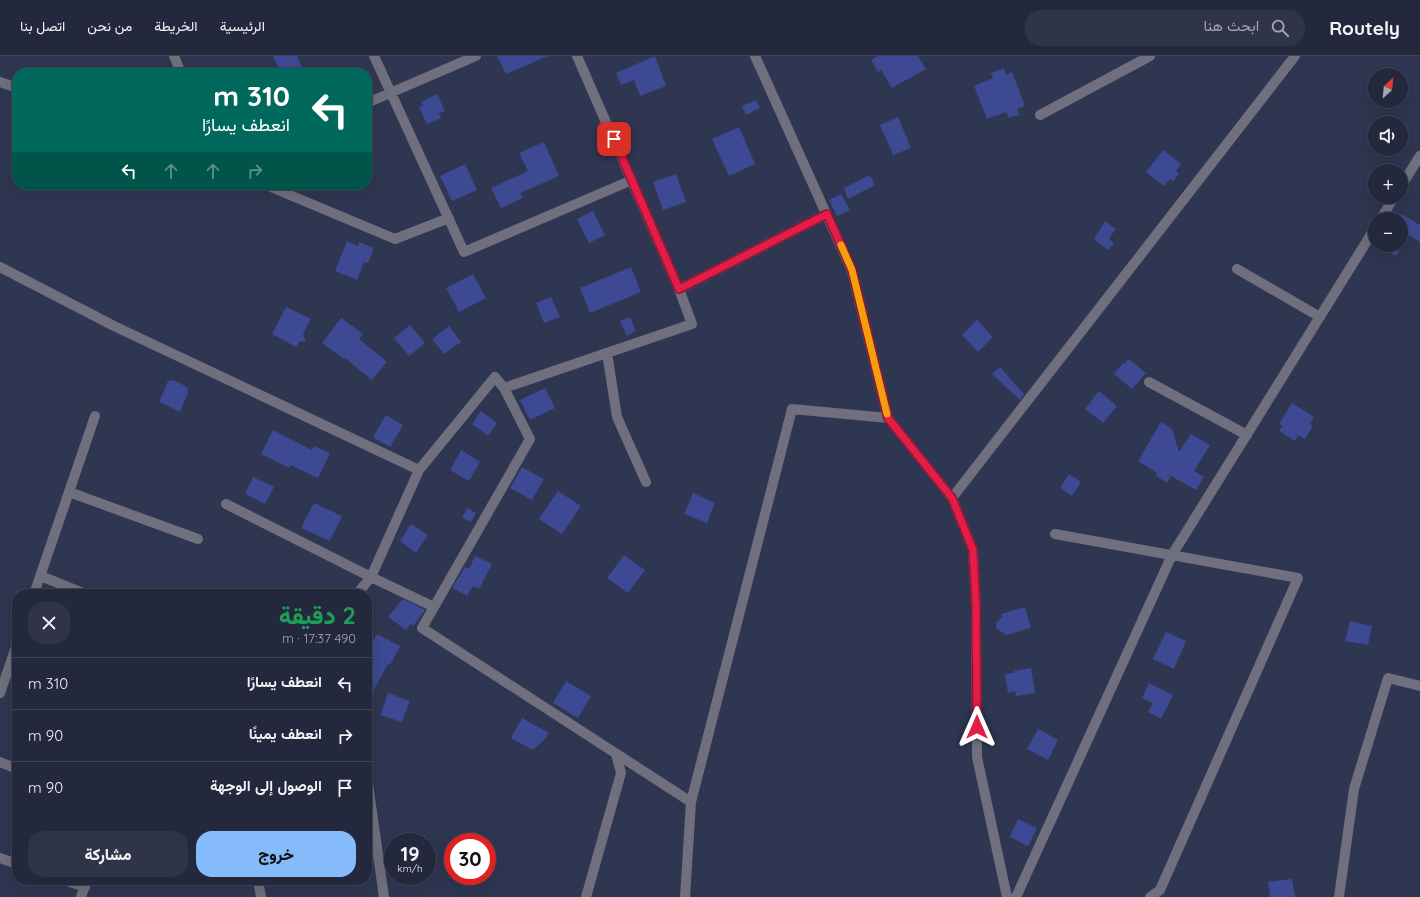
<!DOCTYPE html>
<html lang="ar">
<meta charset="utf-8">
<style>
:root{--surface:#23283d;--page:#2f3448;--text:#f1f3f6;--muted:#a3a6b0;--line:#404457;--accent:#85bbfb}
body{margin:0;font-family:Quicksand,Vazirmatn,sans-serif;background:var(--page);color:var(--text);direction:rtl;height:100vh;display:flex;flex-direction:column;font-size:15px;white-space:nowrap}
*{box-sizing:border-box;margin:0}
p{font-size:13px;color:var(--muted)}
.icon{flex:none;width:22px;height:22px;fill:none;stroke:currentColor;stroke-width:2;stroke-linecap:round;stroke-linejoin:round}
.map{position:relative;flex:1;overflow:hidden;direction:ltr}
.drawer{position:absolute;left:12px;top:533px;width:360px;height:296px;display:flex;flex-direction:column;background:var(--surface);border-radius:16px;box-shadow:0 4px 16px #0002,0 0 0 1px var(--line);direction:rtl}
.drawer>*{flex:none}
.banner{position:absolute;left:12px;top:12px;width:360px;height:122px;border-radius:16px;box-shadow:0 4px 16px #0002,0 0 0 1px var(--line);direction:rtl;background:#00695c;color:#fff;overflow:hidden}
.needle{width:26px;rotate:27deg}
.buttons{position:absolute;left:1368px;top:12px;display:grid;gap:8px}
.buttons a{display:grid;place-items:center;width:40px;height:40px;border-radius:50%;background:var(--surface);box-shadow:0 4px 16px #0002,0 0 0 1px var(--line);font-size:20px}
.speed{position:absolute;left:384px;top:777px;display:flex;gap:8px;font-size:20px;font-weight:700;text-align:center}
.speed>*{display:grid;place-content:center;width:52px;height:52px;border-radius:50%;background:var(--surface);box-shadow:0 4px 16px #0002,0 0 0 1px var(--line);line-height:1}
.speed small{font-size:10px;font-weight:400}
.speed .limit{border:6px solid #d22;background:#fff;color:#111}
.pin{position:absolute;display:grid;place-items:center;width:34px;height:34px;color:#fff;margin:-17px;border-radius:8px;box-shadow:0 2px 6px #0006}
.me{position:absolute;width:44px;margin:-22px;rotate:0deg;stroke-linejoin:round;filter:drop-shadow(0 0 3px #0008)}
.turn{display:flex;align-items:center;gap:14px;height:84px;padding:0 16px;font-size:18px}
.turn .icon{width:52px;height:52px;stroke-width:2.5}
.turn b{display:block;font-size:28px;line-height:34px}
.lanes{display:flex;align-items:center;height:38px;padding:0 16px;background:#0003;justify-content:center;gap:20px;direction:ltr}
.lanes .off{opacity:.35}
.round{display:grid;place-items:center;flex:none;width:42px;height:42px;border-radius:16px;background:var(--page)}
.headline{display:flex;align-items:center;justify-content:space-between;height:68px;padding:0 16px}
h1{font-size:24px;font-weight:800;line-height:30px;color:#1e9e55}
.button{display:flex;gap:8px;margin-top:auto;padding:8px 16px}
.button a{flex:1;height:46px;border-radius:16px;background:var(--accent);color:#111;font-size:16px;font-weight:800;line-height:46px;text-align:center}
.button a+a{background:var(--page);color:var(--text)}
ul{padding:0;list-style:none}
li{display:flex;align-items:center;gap:12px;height:52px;padding:0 16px;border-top:1px solid var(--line)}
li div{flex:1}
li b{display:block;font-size:15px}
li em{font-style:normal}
header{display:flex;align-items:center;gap:24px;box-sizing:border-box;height:56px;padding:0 20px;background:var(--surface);border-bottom:1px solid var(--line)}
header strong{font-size:19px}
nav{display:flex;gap:22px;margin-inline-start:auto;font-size:14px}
.search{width:280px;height:36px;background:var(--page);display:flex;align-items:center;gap:10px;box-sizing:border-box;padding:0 14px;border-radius:16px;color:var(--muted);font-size:15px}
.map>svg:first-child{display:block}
.building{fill:#3d4992}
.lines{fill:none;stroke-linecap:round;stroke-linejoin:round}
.minor{stroke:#706f7d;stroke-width:10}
.route-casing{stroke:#92132f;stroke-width:10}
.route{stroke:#e11d48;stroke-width:7}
.slow{stroke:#f59e0b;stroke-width:7}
</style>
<header>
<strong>Routely</strong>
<div class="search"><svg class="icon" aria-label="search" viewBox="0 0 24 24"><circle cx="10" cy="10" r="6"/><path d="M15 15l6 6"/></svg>ابحث هنا</div>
<nav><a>الرئيسية</a><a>الخريطة</a><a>من نحن</a><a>اتصل بنا</a></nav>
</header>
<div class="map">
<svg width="1420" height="841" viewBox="0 0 1420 841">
<rect width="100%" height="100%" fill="#2f3651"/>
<path class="building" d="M273,0H297L305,17H281Z
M497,0H548L506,18Z
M655,0L666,30L640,40L634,24L621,29L616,17Z
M878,0H918L926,13L892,32L881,14L878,16L871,4Z
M1004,12L1006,19L1012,16L1025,50L1017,53L1019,59L1009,62L1006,56L987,63L974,30L993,22L991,17Z
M437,38L445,55L439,57L441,62L427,68L419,51L423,49L421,46Z
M756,44L760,52L746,59L742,50Z
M898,61L911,92L893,99L880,69Z
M739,71L755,108L729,120L712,83Z
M544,86L559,120L520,137L523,142L501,152L491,132L528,115L519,97Z
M1163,94L1181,108L1176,115L1179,118L1173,125L1170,123L1164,130L1146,116Z
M465,108L477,134L452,145L440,120Z
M676,118L686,146L663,154L653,126Z
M870,119L875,129L848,143L844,132Z
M841,138L850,154L837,160L829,144Z
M593,155L605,179L589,187L577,163Z
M1401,158L1420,169V186L1408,179L1396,200L1376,189H1401Z
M1105,165L1116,173L1109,182L1114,187L1108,194L1094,183Z
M347,185L358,190L359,186L374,192L368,207L364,206L357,224L335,215Z
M631,211L641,236L590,257L580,232Z
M473,218L486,242L459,256L446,232Z
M551,241L560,261L544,267L536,247Z
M286,251L311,263L303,278L306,285L299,286L296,291L272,278Z
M630,261L636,275L627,280L620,265Z
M341,262L363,278L359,283L387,306L372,324L345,302L344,303L322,287Z
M977,264L993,281L978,296L962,279Z
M410,269L425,287L409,300L394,282Z
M449,270L461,286L444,298L432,283Z
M1129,303L1146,317L1132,333L1114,318L1123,307L1124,308Z
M1000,311L1024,338L1020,344L992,318Z
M173,324L187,331L188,337L180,356L159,346L168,325Z
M545,332L555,352L530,364L520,344Z
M1099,335L1117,350L1103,367L1085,353Z
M1292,347L1314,361L1310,368L1313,370L1305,383L1298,379L1295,385L1279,375L1282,370L1279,368Z
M481,355L497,367L488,380L472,368Z
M386,359L403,369L390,391L373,381Z
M1161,366L1172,373L1179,396L1191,378L1210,389L1194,415L1204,421L1196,434L1171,420L1167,427L1155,419L1157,417L1138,405Z
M273,374L312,394L314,390L330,397L318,422L290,409L289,412L261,398Z
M461,394L480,406L469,425L450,414Z
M522,411L544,423L532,444L510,432Z
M1069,418L1081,426L1072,440L1060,432Z
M253,421L274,431L265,448L245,438Z
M558,435L581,450L562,478L539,463Z
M693,437L715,447L707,467L684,458Z
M314,447L342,460L330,485L301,472Z
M467,452L476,457L471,466L462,462Z
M411,468L428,479L416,497L400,485Z
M624,499L645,514L628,537L607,522Z
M475,500L492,508L479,533L473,530L467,540L452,532L465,511L469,513Z
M403,543L425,554L413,570L410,568L406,574L388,561Z
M1025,551L1031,572L1006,579L996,572V567L1002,561L1001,558Z
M1350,565L1372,570L1368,589L1345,585Z
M1166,576L1186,585L1174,613L1153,603Z
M377,578L400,590L390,609L388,608L367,646V597Z
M1031,612L1035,637L1016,640L1015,635L1008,637L1005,618L1014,617V615Z
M566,625L591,640L578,662L553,647Z
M1149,627L1173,639L1161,663L1148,656L1153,647L1142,642Z
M388,637L410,645L402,666L380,659Z
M522,662L549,677L545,683L533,694L511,682Z
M1038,673L1058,684L1048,704L1027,693Z
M1018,763L1037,772L1028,790L1010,781Z
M1292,823L1295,841H1270L1268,826Z"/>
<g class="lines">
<path class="minor" d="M174,0L181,17
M374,0L464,196L632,124
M755,0L852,215L888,362L952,442L973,494L976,551L977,701L1007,841
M0,26L17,32
M367,47L476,0
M1040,59L1150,0
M266,129L395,183L449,162
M1401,130L1420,100
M1381,163L1394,141
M0,211L114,270L419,414
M1237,213L1320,261
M679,233L827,158
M607,297L617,361L646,426
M1149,326L1247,379
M504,332L530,383L422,572L691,746
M69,436L198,483
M952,442L1295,0
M226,448L371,521L434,551
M1055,478L1298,522L1160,834L1150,841
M41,520L85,538
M34,538L95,360
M357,538L371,521L419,414L495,321L504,332L692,268L679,233L577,0
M0,637L17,588
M0,706L17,713
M367,721L384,841
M0,802L17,808
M64,824L85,831
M258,824L261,841
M81,841L87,824
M586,841L621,717L616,698
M685,841L691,746L792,353L888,362
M1016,841L1172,499L1375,172
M1339,841L1354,733L1388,622L1420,630"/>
</g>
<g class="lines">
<g class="route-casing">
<path id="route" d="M614,83L679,233L827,158L852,214L888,362L952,442L973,494L976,551L977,671"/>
</g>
<use href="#route" class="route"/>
<path class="slow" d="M841,189L852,214L887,358"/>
</g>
</svg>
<div class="buttons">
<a><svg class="needle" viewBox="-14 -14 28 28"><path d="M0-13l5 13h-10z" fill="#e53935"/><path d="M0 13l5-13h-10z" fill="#a3a6b0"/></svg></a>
<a><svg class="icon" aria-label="sound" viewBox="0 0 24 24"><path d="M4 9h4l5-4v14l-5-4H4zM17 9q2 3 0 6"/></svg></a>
<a>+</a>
<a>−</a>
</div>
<div class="speed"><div>19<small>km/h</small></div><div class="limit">30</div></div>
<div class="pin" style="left:614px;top:83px;background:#d93025"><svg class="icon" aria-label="arrive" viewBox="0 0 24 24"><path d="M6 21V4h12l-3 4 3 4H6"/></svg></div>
<svg class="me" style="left:977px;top:671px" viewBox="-20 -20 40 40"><path d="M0-17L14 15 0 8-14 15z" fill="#e11d48" stroke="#fff" stroke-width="4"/></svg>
<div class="banner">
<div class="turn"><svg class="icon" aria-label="left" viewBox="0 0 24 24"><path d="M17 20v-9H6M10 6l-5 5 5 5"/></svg><div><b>310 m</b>انعطف يسارًا</div></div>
<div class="lanes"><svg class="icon" aria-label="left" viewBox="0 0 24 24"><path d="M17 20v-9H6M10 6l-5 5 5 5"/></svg><svg class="icon off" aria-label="ahead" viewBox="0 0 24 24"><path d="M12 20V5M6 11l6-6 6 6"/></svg><svg class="icon off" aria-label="ahead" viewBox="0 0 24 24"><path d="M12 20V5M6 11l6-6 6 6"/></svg><svg class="icon off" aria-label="right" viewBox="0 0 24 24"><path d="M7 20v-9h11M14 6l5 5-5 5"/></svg></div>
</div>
<section class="drawer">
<div class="headline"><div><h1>2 دقيقة</h1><p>490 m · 17:37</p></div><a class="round"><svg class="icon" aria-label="close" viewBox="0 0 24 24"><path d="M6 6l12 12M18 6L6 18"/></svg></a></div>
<ul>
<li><svg class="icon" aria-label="left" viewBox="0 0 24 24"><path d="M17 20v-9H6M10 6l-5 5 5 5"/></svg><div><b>انعطف يسارًا</b></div><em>310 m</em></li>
<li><svg class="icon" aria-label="right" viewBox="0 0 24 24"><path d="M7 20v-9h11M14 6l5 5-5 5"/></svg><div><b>انعطف يمينًا</b></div><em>90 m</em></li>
<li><svg class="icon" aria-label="arrive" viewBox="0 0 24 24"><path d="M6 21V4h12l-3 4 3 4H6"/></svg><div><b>الوصول إلى الوجهة</b></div><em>90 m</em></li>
</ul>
<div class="button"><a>خروج</a><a>مشاركة</a></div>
</section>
</div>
